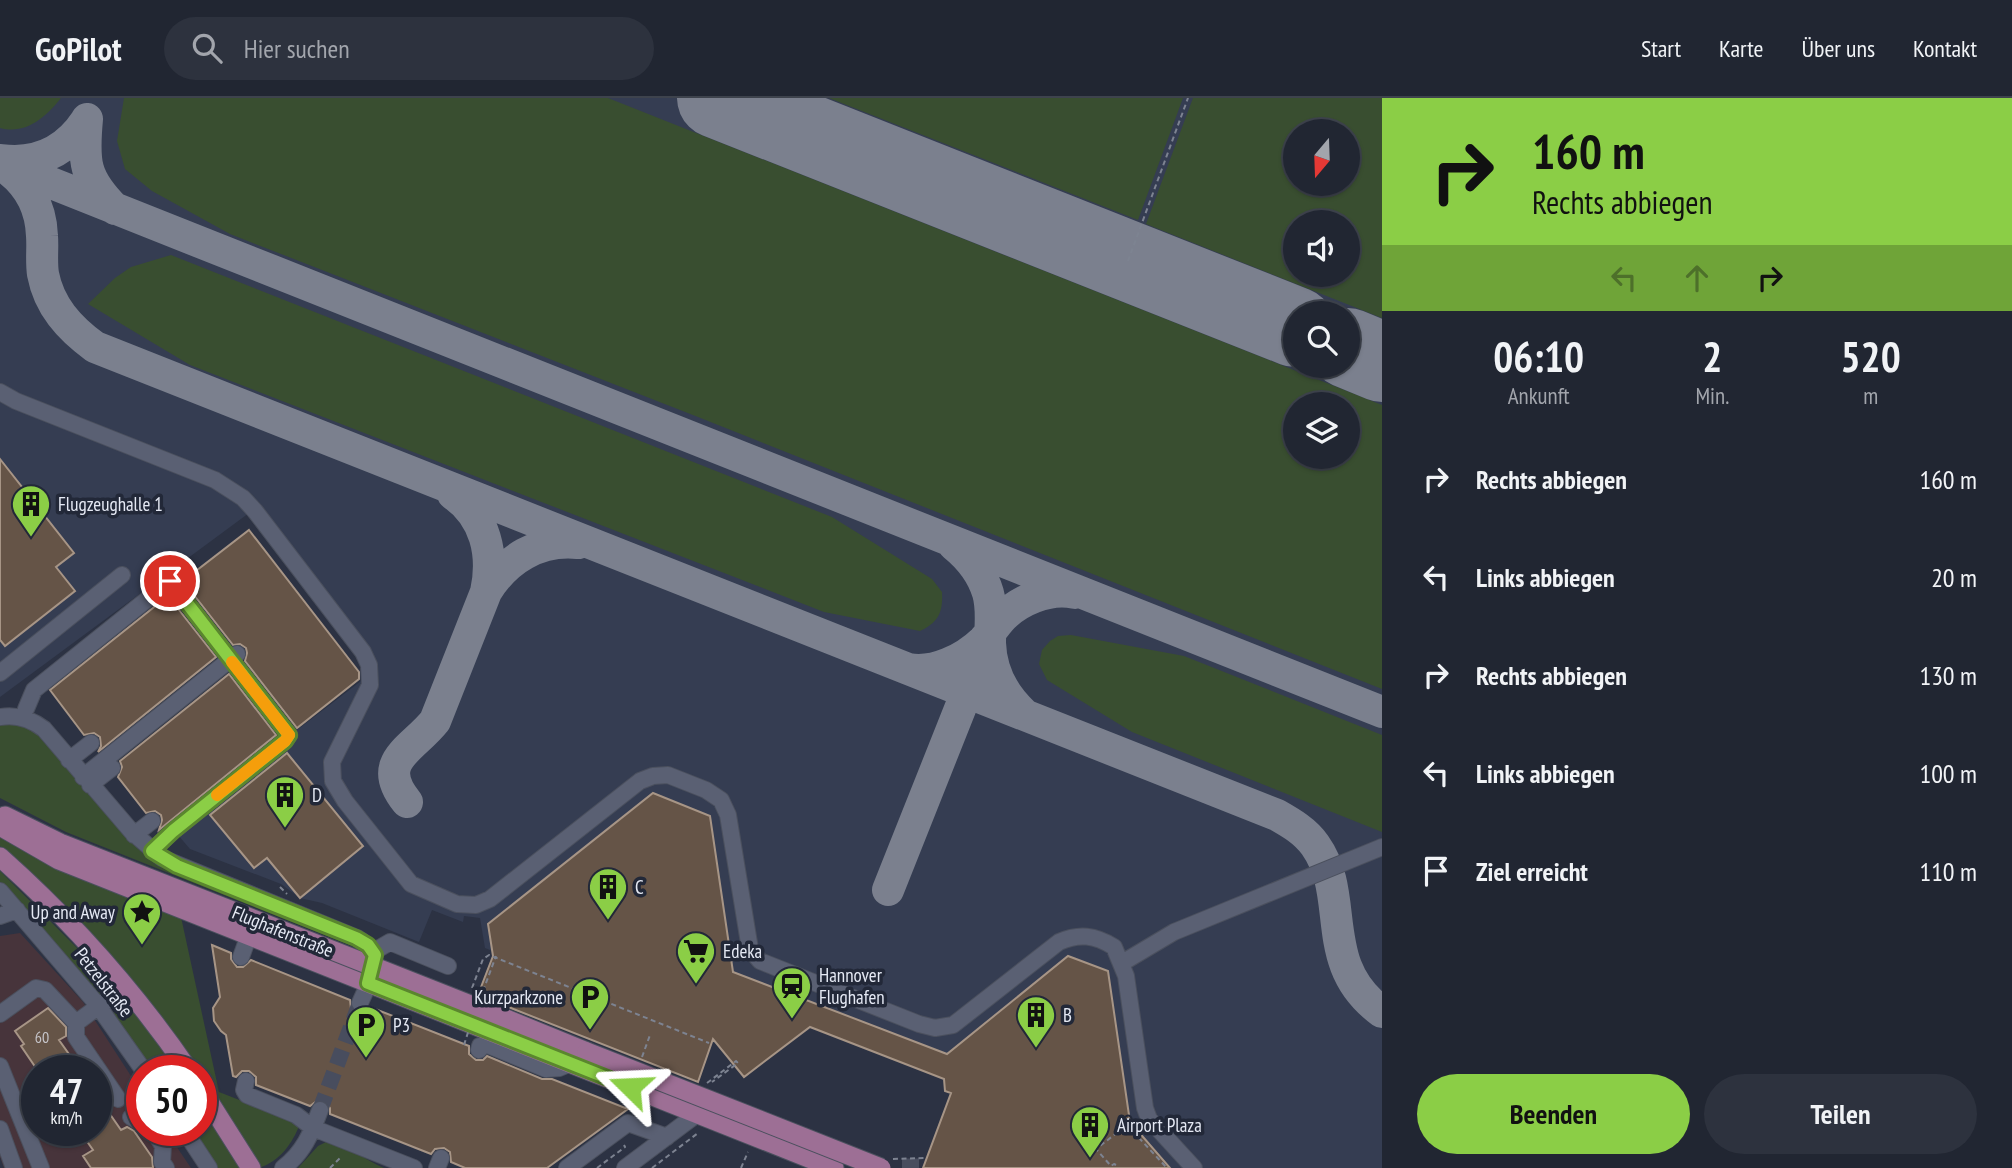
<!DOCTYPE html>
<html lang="de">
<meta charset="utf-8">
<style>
:root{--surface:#212632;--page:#2d323e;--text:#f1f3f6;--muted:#a2a5ac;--line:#3e434d;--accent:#8bce46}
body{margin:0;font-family:"PT Sans Narrow",sans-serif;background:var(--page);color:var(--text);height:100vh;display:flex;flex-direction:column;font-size:26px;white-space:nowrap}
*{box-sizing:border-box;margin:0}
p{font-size:23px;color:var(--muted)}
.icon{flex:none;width:38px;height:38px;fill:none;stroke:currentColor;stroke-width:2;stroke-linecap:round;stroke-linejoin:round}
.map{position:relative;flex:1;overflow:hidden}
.details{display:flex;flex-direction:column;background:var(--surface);width:630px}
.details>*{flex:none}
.guide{background:#8bce46;color:#111;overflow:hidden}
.needle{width:46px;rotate:199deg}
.tools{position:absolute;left:1283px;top:21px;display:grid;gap:14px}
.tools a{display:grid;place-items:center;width:77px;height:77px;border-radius:50%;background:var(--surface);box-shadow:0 2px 5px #0004,0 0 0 2px var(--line);font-size:35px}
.speed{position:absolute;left:21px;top:957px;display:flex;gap:14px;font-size:35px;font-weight:700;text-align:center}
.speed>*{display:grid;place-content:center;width:91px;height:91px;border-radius:50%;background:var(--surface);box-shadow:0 2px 5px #0004,0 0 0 2px var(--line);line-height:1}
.speed small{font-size:18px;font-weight:400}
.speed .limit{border:10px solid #d22;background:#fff;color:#111}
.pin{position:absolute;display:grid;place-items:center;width:60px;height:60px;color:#fff;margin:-30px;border:4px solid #fff;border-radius:50%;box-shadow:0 2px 7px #0007}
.me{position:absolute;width:77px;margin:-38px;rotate:291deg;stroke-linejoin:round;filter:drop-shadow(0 0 5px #0008)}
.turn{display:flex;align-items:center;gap:24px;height:147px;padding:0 35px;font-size:32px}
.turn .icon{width:91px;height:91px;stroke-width:2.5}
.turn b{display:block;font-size:49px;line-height:60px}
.lanes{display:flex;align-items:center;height:66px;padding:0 35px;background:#0003;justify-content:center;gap:35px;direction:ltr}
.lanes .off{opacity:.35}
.eta{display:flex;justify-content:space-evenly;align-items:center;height:119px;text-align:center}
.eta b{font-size:42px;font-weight:700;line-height:49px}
.action{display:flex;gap:14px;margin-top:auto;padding:14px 35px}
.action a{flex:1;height:80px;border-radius:42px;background:var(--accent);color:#111;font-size:28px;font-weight:700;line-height:80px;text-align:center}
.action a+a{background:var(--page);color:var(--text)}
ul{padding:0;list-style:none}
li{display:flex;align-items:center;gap:21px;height:98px;padding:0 35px}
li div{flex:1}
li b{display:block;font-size:26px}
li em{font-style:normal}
header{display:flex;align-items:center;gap:42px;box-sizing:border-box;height:98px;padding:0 35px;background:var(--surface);border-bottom:2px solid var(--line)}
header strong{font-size:33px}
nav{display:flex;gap:38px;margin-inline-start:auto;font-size:24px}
.search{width:490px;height:63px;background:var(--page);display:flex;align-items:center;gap:18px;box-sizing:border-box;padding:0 24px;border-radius:38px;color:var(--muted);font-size:26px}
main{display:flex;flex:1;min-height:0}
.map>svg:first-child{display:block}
.commercial{fill:#47343b;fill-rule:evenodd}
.built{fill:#353d52;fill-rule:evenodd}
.green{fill:#394e30;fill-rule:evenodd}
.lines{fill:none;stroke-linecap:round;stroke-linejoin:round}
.taxiway{stroke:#7b808e;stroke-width:32}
.runway{stroke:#7b808e;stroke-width:80}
.building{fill:#655447;stroke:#a79586;stroke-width:2}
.minor-tunnel{stroke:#484d5e;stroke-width:16;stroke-dasharray:16 8;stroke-linecap:butt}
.major-tunnel{stroke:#484d5e;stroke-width:19;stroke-dasharray:19 10;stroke-linecap:butt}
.minor-casing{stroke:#4b505e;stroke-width:18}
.major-casing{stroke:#4b505e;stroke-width:21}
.path{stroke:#7d8391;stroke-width:2;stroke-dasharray:5 3.5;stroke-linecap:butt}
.minor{stroke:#5a6073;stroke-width:16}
.major{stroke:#9d6f95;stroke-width:19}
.major-bridge-casing{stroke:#4b505e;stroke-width:21;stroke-linecap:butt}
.path-bridge{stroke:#7d8391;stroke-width:2;stroke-dasharray:5 3.5;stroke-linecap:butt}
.major-bridge{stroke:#9d6f95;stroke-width:19}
.route-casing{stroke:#5a862e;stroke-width:18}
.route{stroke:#8bce46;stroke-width:12}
.slow{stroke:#f59e0b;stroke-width:12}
.labels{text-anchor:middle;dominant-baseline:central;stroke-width:7;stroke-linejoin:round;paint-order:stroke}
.number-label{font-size:16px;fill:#c5c4c9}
.poi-label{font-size:19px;fill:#e5e9f4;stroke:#222838;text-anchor:start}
.street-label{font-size:19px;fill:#e5e9f4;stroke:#222838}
</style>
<header>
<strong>GoPilot</strong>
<div class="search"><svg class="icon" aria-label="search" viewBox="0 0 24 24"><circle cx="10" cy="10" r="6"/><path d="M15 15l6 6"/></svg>Hier suchen</div>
<nav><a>Start</a><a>Karte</a><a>Über uns</a><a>Kontakt</a></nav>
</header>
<main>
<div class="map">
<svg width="1382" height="1070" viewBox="0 0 1382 1070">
<rect width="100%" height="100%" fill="#2c3243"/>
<path class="commercial" d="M20,835L83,904L142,995V1032L166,1033L191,1070H4L0,1059V838ZM37,973H96V1032H37Z"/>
<path class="built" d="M0,0H1382V1070H1110L1093,1052L945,993L944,981L810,929L744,979L717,946L485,850L480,820L464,818L463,824L432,812L419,844L322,805L300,800L281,786L190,751L178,737L291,644L297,632L365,580L358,557L249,415L0,599ZM1295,33H1348V86H1295ZM1295,124H1348V177H1295ZM1295,215H1348V268H1295ZM1295,306H1348V359H1295Z"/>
<path class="green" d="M0,0H61C46,19 26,37 0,30Z
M124,0H608L1382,307V591L698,319L230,136L152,93L125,71L117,43ZM1295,306H1348V359H1295Z
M829,0H1183L1138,122Z
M1193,0H1382V220L1146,126ZM1295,33H1348V86H1295ZM1295,124H1348V177H1295Z
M171,157L832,419L932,481L942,494C943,514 939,524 920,533L824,514L190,267L88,206L115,180L131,169Z
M1071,537L1184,558L1382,637V734L1132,634L1047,582L1039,566L1042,552L1050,543L1058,538Z
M14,623L37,636L138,751L167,770L355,846L362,852L66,734L0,700V625Z
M0,735L181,819L219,994L300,1026C292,1046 280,1063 259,1070L201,980V973H196L41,785L0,748Z
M0,773L116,889L98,898L0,785Z
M125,903L181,973H153L114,919V910Z
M201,1003L243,1070H216L192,1033L201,1032Z
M326,1044C350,1048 363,1061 384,1070H298L318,1048Z"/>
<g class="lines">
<path class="taxiway" d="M87,21C83,64 84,80 115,111
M1,62C38,67 66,53 86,23
M0,66C26,82 41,107 42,138C43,150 41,163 43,176C49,208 69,230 95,249L1277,717C1291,725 1305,733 1315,747C1352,799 1316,866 1382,914
M11,69L1382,614
M453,396C486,419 494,457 486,494
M954,447C970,460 982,475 988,495C993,512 990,528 990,545C991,574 1004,598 1025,617
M908,571C934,576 964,561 983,543C989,537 994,529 1000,522C1017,503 1049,489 1075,495
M407,704C374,663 412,652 435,623L486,494C506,461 539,441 578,445
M888,792L991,533"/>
<path class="runway" d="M717,0L1295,229
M1348,250L1382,264"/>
</g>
<path class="building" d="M0,361L74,455L56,469L75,493L5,548L0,542Z
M249,432L359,574V581L297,630L245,563L247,555L246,550L240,546L233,547L183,483Z
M168,498L216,559L98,654L101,648L100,639L94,635L84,637L50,592Z
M229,576L276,637L159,732L162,722L161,717L155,713L146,715L118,679L122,669L120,663Z
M287,655L363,748L300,800L267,760L254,770L210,717Z
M653,695L710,718L733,874L947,956L1068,858L1108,873L1130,1024L1170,1070H923L951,995L945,993L944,981L810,929L744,979L713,941L698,984L478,897L493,858L488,826Z
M212,847L231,855V861L237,869H243L251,862L350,902L351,911L356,915L366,914L370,909L469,948V956L476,962H483L487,958L542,981H552L628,1011L547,1070H465L451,1064L450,1054L444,1050L435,1051L431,1056L330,1016V1010L324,1003L318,1002L310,1008L256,987V979L249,973H242L236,979L233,978L226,937L221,933L214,923L213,910L220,899Z
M48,910L66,929V938L59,942L81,973H38L21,948L24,946L15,933Z
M96,996L121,1032L127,1029L134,1033L152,1059L153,1070H91L83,1058L93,1052L79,1032H96Z"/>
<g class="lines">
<path class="minor-tunnel" d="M320,1012L360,905"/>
<path class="major-tunnel" d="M902,1070H919"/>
<g class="minor-casing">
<path id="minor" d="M0,294L16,303L215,382L243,400L255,413L363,554L369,567L370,587L332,664L333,683L345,703L411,786L457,806L476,807L490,801L640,683L653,678L668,677L706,692L721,702L728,717L750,851L760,863L919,926L935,930L953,927L1059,844C1079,835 1095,837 1114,849L1126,878L1145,1010L1149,1021L1194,1070
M0,575L122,477
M26,611L34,592L170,483L289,637L285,643L173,733L152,753
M0,619C17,616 31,621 44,631L132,734L162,760L357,840C387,858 371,879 360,905
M69,662L91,645
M83,679L237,556
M90,687L112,670
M134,737L152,723
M0,793L96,905L144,973
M0,818L17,812
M373,854L390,844L448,868
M241,859L249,837
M1122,865L1174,834L1382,749
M0,916L36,890L45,892L76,925V939L118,1001
M76,925L126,888
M479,952L480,948L488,947L546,971L559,970L571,965
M0,968L41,1070
M246,983L244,992L247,997L296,1017L313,1030L414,1070
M131,1019L142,1026
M0,1031L14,1070
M153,1032L163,1048L162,1064L166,1070
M184,1032L209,1070
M283,1070C303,1055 311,1036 320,1012
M437,1070L441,1060
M567,1070L628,1025L667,1039
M625,1070L697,1016"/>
</g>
<g class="major-casing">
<path id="major" d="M5,718L60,745L324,849
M0,728L59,762L834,1070
M0,759C72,823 135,894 189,973
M501,919L587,954
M201,991L251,1070"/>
</g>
<path class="path" d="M1128,163L1188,0
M280,789L287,796
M472,890L483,861L489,857L709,945
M642,959L650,937
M707,985L736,963L738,965L712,984
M893,1061L927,1060
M1116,1067L1114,1066L1111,1068L1096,1051L1127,1027L1167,1070
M330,1070L342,1058
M597,1070L625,1049L624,1047
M652,1070L698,1035
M741,1070L748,1054"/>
<use href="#minor" class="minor"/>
<use href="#major" class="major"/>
<g class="major-bridge-casing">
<path id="major-bridge" d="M324,849L501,919
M587,954L881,1070"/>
</g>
<path class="path-bridge" d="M483,893L496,858
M464,947L471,925"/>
<use href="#major-bridge" class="major-bridge"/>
</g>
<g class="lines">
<g class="route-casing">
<path id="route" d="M170,483L289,637L285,643L173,733L152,753L177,768L356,840L368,847L375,857L368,885L630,989"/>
</g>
<use href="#route" class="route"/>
<path class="slow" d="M217,697L285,643L289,637L232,564"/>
</g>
<defs>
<g id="building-pin" transform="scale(2.0125)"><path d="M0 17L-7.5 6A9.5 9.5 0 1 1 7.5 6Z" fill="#8bce46" stroke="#222838"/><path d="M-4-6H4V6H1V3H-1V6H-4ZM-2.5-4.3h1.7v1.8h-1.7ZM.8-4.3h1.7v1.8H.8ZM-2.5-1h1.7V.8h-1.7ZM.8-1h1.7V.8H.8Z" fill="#111"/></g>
<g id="sight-pin" transform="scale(2.0125)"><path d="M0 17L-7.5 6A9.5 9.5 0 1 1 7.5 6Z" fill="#8bce46" stroke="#222838"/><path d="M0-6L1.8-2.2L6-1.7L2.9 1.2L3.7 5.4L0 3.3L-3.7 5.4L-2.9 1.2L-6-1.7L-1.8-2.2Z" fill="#111"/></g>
<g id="supermarket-pin" transform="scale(2.0125)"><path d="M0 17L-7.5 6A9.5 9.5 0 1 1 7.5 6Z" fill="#8bce46" stroke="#222838"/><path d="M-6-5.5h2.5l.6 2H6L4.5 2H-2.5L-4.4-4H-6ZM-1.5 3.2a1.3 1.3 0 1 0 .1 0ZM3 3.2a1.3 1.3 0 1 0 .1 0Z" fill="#111"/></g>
<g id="station-pin" transform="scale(2.0125)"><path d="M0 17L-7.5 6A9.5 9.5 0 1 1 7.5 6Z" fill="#8bce46" stroke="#222838"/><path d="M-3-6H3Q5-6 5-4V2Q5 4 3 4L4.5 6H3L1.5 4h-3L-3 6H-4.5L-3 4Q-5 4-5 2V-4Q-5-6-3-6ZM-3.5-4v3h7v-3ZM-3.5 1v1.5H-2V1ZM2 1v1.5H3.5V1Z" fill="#111"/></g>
<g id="parking-pin" transform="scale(2.0125)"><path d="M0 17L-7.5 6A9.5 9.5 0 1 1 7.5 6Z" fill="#8bce46" stroke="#222838"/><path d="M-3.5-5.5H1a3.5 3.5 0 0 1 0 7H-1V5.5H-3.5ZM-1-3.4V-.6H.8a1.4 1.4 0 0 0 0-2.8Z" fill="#111"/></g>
</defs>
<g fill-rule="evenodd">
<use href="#building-pin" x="31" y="406"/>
<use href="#building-pin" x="285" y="697"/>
<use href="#building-pin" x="608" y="789"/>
<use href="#sight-pin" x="142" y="814"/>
<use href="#supermarket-pin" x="696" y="853"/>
<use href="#station-pin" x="792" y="888"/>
<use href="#parking-pin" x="590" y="899"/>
<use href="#building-pin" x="1036" y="917"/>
<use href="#parking-pin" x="366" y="927"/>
<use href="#building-pin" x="1090" y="1027"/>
</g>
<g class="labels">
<g class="number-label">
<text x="42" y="939">60</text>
</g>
<g class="poi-label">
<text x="58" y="406">Flugzeughalle 1</text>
<text x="312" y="697">D</text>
<text x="635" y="789">C</text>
<text x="115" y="814" text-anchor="end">Up and Away</text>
<text x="723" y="853">Edeka</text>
<text x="819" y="877">Hannover<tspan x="819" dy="22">Flughafen</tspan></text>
<text x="563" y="899" text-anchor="end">Kurzparkzone</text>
<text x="1063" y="917">B</text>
<text x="393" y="927">P3</text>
<text x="1117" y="1027">Airport Plaza</text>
</g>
<g class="street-label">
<text transform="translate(283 833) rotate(22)">Flughafenstraße</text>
<text transform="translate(104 884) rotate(52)">Petzelstraße</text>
</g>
</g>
</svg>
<div class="tools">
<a><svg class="needle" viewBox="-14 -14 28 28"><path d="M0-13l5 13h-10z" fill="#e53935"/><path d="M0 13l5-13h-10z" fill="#a2a5ac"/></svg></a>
<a><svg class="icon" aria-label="sound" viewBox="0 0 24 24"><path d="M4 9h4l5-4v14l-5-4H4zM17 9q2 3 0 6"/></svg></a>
<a><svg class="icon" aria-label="search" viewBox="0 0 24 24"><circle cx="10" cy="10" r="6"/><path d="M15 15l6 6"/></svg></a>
<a><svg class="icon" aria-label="layers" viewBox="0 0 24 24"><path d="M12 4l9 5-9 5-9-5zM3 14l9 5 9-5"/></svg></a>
</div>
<div class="speed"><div>47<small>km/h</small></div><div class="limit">50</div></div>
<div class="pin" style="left:170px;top:483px;background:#d93025"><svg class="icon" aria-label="arrive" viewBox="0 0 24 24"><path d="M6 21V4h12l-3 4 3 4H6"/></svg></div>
<svg class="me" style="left:630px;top:989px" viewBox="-20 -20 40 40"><path d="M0-17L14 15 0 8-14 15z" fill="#8bce46" stroke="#fff" stroke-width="4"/></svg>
</div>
<section class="details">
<div class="guide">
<div class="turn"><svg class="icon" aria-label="right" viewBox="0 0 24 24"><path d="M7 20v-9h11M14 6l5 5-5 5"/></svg><div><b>160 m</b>Rechts abbiegen</div></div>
<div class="lanes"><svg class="icon off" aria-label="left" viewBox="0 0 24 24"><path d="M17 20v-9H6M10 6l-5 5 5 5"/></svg><svg class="icon off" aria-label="ahead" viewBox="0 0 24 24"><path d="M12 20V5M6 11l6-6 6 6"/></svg><svg class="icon" aria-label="right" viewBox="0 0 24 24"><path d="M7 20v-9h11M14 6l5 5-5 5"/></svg></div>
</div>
<div class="eta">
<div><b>06:10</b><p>Ankunft</p></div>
<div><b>2</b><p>Min.</p></div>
<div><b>520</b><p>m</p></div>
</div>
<ul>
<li><svg class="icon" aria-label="right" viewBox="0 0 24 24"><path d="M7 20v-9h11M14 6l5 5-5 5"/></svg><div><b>Rechts abbiegen</b></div><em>160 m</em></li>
<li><svg class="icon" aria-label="left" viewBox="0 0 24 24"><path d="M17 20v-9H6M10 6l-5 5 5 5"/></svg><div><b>Links abbiegen</b></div><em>20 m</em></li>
<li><svg class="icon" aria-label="right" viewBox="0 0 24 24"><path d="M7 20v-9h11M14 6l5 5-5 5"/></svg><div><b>Rechts abbiegen</b></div><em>130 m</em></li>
<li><svg class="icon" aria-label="left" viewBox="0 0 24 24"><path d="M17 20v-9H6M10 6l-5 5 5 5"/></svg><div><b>Links abbiegen</b></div><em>100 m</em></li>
<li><svg class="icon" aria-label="arrive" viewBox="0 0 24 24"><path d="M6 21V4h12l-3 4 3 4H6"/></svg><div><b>Ziel erreicht</b></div><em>110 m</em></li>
</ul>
<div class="action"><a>Beenden</a><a>Teilen</a></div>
</section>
</main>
